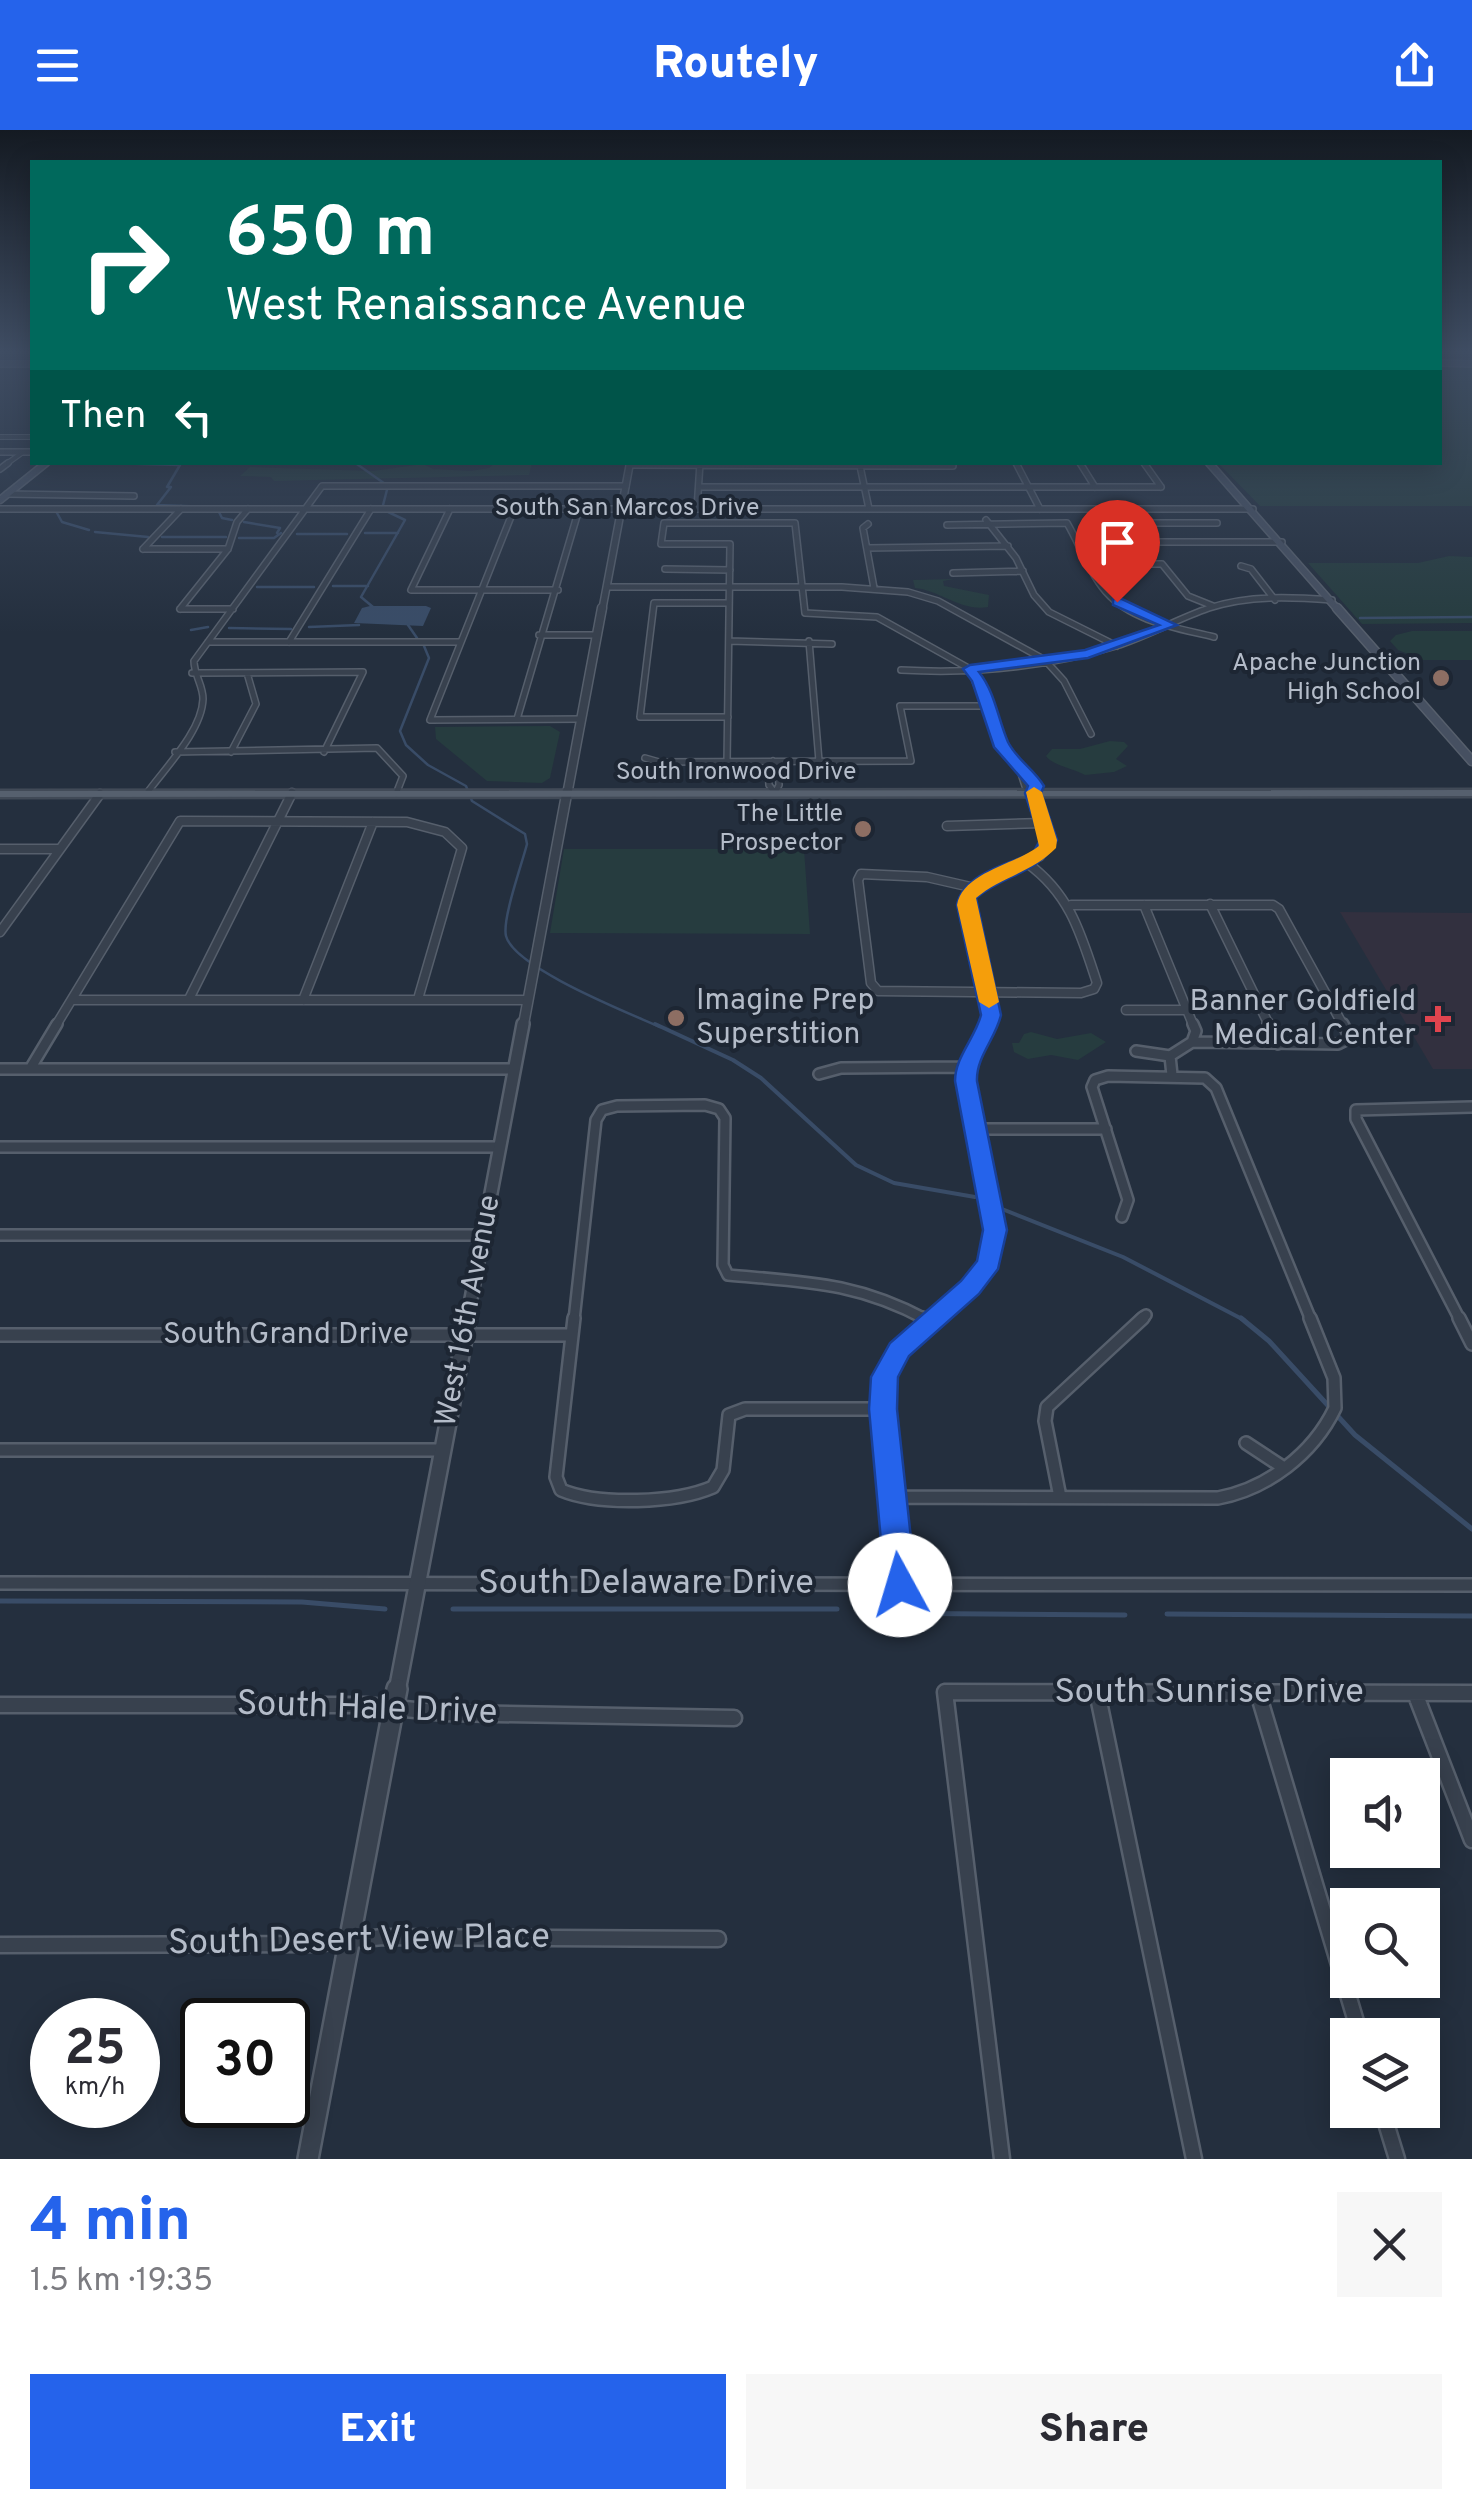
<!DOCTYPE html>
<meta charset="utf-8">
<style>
:root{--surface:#fff;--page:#f7f7f7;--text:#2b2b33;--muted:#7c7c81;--accent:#2563eb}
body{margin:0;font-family:Overpass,sans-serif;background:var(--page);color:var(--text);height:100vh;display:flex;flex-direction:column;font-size:38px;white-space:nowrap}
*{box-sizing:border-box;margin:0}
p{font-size:32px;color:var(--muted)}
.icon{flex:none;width:55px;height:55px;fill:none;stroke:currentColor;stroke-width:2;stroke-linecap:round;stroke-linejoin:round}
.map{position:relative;height:2029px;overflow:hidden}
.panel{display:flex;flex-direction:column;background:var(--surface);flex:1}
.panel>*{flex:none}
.banner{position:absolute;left:30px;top:30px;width:1412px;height:305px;border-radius:0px;box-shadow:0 5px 25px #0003;background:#00695c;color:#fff;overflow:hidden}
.fabs{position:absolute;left:1330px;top:1628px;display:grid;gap:20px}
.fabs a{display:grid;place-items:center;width:110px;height:110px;border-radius:0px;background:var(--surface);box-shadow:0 5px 25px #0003;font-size:50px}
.speed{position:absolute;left:30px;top:1868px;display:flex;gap:20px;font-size:50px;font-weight:700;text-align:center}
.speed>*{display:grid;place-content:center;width:130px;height:130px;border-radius:50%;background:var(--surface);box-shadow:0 5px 25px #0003;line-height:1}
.speed small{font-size:25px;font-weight:400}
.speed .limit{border:5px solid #111;border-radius:15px;background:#fff;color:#111}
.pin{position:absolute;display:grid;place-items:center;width:85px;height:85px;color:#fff;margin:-102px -42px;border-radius:50% 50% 50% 0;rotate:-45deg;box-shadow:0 0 10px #0007}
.pin .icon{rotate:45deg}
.me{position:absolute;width:110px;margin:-55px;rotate:354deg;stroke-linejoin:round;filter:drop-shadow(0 0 8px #0008)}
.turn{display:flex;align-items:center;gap:35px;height:210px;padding:0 30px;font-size:45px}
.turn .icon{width:130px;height:130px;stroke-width:2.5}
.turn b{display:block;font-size:70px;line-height:85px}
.then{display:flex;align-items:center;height:95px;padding:0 30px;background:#0003;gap:20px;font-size:38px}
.round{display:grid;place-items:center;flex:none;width:105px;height:105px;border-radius:0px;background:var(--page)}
.headline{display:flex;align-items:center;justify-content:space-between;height:170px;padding:0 30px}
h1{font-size:60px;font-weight:800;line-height:75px;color:var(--accent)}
.button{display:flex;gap:20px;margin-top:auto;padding:20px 30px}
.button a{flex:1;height:115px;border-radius:0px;background:var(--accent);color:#fff;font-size:40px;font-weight:800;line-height:115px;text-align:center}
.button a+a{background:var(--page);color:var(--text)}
header{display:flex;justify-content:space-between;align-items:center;height:130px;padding:0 30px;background:var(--accent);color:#fff;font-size:45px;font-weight:800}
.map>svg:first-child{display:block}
.medical{fill:#32303f}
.green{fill:#263c3f}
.water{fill:#394c67}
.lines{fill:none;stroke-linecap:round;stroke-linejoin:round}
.stream-far2{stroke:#394c67;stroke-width:2.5}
.stream-far1{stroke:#394c67;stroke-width:4}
.stream{stroke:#394c67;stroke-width:5}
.minor-far5-casing{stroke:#565f6c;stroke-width:6}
.minor-far4-casing{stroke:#565f6c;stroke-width:8}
.minor-far3-casing{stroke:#565f6c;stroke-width:11}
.minor-far2-casing{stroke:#565f6c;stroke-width:14}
.minor-far1-casing{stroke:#565f6c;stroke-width:16}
.minor-casing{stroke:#565f6c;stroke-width:19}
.tertiary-far6-casing{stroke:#565f6c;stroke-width:8}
.tertiary-far5-casing{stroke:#565f6c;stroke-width:9}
.tertiary-far4-casing{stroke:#565f6c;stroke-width:11}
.tertiary-far3-casing{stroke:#565f6c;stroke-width:12}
.tertiary-far2-casing{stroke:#565f6c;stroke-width:16}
.tertiary-far1-casing{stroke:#565f6c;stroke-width:20}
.tertiary-casing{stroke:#565f6c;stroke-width:24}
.secondary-far2-casing{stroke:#565f6c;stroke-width:8}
.secondary-far1-casing{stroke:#565f6c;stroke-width:9}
.secondary-casing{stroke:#565f6c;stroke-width:11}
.primary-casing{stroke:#414a57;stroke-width:5}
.minor-far5{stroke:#38414e;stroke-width:4}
.minor-far4{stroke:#38414e;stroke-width:5}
.minor-far3{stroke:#38414e;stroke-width:8}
.minor-far2{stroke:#38414e;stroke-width:9}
.minor-far1{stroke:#38414e;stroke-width:11}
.minor{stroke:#38414e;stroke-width:14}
.tertiary-far6{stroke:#38414e;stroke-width:5}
.tertiary-far5{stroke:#38414e;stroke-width:6}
.tertiary-far4{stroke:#38414e;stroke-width:8}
.tertiary-far3{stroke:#38414e;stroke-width:9}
.tertiary-far2{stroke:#38414e;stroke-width:11}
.tertiary-far1{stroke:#38414e;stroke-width:15}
.tertiary{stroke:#38414e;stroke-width:19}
.secondary-far2{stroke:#465061;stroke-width:5}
.secondary-far1{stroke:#465061;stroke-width:6}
.secondary{stroke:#465061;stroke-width:8}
.primary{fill:#56606e;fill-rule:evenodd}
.route{fill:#2563eb;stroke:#184099;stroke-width:2.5}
.slow{fill:#f59e0b}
.education-dot{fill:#8d6e63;stroke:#1d2633;stroke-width:4}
.health-dot{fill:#e0444e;stroke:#1d2633;stroke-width:4}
.labels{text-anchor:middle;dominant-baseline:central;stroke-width:8;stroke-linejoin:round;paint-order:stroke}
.far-street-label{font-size:25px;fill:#b4bcc9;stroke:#1d2633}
.far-poi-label{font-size:25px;fill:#b4bcc9;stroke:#1d2633;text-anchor:end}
.poi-label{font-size:30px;fill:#b4bcc9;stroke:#1d2633;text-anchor:start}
.street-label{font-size:30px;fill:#b4bcc9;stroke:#1d2633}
.near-street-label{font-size:35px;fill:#b4bcc9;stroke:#1d2633}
</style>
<header><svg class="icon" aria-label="menu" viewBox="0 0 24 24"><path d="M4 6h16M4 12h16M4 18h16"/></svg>Routely<svg class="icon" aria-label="share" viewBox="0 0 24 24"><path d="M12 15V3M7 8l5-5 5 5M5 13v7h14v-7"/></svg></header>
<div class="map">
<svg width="1472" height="2029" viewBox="0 0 1472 2029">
<rect width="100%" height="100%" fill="#242f3e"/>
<path class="medical" d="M1340,782L1472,783V939H1433Z"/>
<path class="green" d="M1440,236H1472V376H1260L1218,333L1440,332Z
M495,333H532L529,345L274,351L271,347L240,346L250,337L373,341L423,334L433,339L471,341L489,338Z
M1449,426L1472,427V493L1362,494L1308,433H1418Z
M954,449L943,451L944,456L989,465L988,477C962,482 939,460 915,458L913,450Z
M1412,501H1472V530H1410L1407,527L1413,526L1398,520L1390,511L1396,505Z
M550,596L560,602L550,648L542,653L487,651L436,609L435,597Z
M1110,611L1124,612L1128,616L1116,629L1127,636L1114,642L1085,645C1073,638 1053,636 1046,626L1052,619H1080Z
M564,719H804L810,804L550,803Z
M1031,902L1057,909L1091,903L1106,912L1078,930L1051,925L1028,929L1014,922L1012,913H1019L1024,904Z"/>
<path class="water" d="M370,476H426L431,478L423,496L354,493L362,478Z"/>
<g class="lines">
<path class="stream-far2" d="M71,332L180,335L167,357H171L157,375L211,377
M354,332L388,356L382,379L405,390L361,467L373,477
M219,382L222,388L232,390
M57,383L62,392L89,400
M244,392L280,398L277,403
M95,402L148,407
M365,403H398
M297,404H347
M162,407H226
M239,408H274L281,403
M333,456H368
M257,457H314
M1360,488L1472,487
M408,495L417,508
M309,497L359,495
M229,498L291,499
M191,500L208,497
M424,516L429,528L400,601L406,615L428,635L466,656L472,671L525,704L527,714C522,734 502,789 506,806C514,838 629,883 660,897"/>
<path class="stream-far1" d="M655,894L733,930L761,948L856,1035L894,1053L975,1067
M1002,1079L1123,1127L1244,1190"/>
<path class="stream" d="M1241,1188L1269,1211L1355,1305L1472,1399
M0,1471L302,1472L385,1479
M453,1479H837
M862,1483L1125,1485
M1167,1484L1472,1486"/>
<g class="minor-far5-casing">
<path id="minor-far5" d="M0,307H32
M951,332L953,335
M1016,332L1018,335
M1079,332L1081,335
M1143,332L1145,335
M5,335L23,322
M629,335H776"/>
</g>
<g class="minor-far4-casing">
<path id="minor-far4" d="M1016,333L1040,379
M1080,333L1095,357
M1144,333L1161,357
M629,335L953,336L951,333
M860,336L869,379
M0,339L8,333
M699,357H1161
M7,364L134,366
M0,379H1253
M450,379L411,460H558
M514,379L430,590L582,589
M697,379L700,333
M1123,379L1144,412H1282
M986,390L1016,428L1034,465L1049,482L1117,516
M1132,393H1217
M868,394L863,398L874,458
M947,395L1067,393C1080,415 1089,442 1106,462C1132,492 1178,498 1214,507
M867,418L1008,416
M143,419H228
M143,419L181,379
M1090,434H1162L1188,466L1213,476
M1241,436L1251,439L1275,470
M665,439L730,440
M953,443L1023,441
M607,457H842L908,462L938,471L1045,530L1064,551L1091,604
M180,479L228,419L237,392L248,379
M180,479H233
M539,505H597
M729,511L832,514
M809,511L819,631
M208,512H459
M289,512L371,379
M901,540C972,544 1047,537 1116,516C1148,506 1177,489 1209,478C1249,465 1291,467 1332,470
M192,543L363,542L324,622
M728,587H640L654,473H729
M517,589L579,379
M175,622L377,618L403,646L396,664
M231,622L256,574L247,543
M645,628L659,632L911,631L900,576H988
M773,631L768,636L769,655L775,663
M773,631L778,636L779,655L775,663
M727,632L730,414H661L664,393H795L805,483L877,487L970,539L1001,614L1032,651L1036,657L1034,665
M1019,637L1025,656L1033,663
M147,663C165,638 202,601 203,569C203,555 194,545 194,531L322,356H626"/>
</g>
<g class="minor-far3-casing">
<path id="minor-far3" d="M947,696L1043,693
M0,719H59
M975,758L927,747L861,744L858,750L871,853L878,861L1081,863L1094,859L1097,853C1081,804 1070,764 1027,733
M1210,774L1270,897
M1071,775H1273L1279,779L1344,897
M1144,775L1194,897
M0,802L100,664
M189,869L292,663
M72,870H527
M303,870L373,692
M1126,880H1188
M55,897L180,691L407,692L445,702L462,718L418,869
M987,897L991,885L966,775C977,744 1013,739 1040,726L1048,709L1033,662"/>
</g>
<g class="minor-far2-casing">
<path id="minor-far2" d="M1268,894L1278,914
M1192,912L1338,914L1350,908L1343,894
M1136,921L1170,926
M0,939H514
M30,939L57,894
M819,944L841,938L966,937
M1172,945L1170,926L1192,912L1196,901L1193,894
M975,999H1106
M0,1017H500
M1122,1087L1128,1070L1092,957L1095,950L1108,946L1205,948L1216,958L1311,1190
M0,1105H483
M574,1190L596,990L602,980L617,976L705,975L719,979L725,988L723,1135L728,1145C806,1152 856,1152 927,1190
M933,1190C952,1174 975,1158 987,1135C1005,1102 974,991 966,951L969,934L988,894
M1140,1190L1146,1185
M1460,1190L1356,989V980L1472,977"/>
</g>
<g class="minor-far1-casing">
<path id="minor-far1" d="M574,1188L556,1347L561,1360C599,1376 676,1373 713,1357L723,1340L729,1285L745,1279H883
M922,1188L930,1192
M1459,1188L1472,1214
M0,1205H572
M1246,1313L1284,1338
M0,1320H443
M892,1367L1218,1368C1267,1359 1313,1324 1335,1278L1334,1248L1310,1188
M1060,1367L1045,1291L1047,1277L1143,1188
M0,1453L1472,1455
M900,1455C896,1411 874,1282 886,1246C894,1220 916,1205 936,1188"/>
</g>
<g class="minor-casing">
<path id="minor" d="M1097,1562L1194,2029
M1258,1563L1360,1905
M1415,1563L1472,1710
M0,1575H365L445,1583L734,1588
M0,1815L313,1814L383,1807L718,1809
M1382,1980L1397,2029
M1002,2029L945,1562L1472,1563"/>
</g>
<g class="tertiary-far6-casing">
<path id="tertiary-far6" d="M0,322H32"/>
</g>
<g class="tertiary-far5-casing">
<path id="tertiary-far5" d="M602,481L630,333"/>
</g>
<g class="tertiary-far4-casing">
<path id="tertiary-far4" d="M567,665L602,478"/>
</g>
<g class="tertiary-far3-casing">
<path id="tertiary-far3" d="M523,897L567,662"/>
</g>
<g class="tertiary-far2-casing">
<path id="tertiary-far2" d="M467,1190L523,894"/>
</g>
<g class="tertiary-far1-casing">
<path id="tertiary-far1" d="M397,1561L468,1188"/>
</g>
<g class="tertiary-casing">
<path id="tertiary" d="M308,2029L397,1559"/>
</g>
<g class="secondary-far2-casing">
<path id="secondary-far2" d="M1440,233L1472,234
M0,234H32
M1208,332L1211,335
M43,335L47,332"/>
</g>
<g class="secondary-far1-casing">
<path id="secondary-far1" d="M1209,333L1339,481
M0,370L46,333"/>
</g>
<g class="secondary-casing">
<path id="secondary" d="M1337,478L1472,631"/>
</g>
<g class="primary-casing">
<path id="primary" d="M1472,660V666L0,667V661Z"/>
</g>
<use href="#minor-far5" class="minor-far5"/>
<use href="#minor-far4" class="minor-far4"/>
<use href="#minor-far3" class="minor-far3"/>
<use href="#minor-far2" class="minor-far2"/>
<use href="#minor-far1" class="minor-far1"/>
<use href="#minor" class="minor"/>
<use href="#tertiary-far6" class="tertiary-far6"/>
<use href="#tertiary-far5" class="tertiary-far5"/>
<use href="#tertiary-far4" class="tertiary-far4"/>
<use href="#tertiary-far3" class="tertiary-far3"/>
<use href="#tertiary-far2" class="tertiary-far2"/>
<use href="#tertiary-far1" class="tertiary-far1"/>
<use href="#tertiary" class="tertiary"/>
<use href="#secondary-far2" class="secondary-far2"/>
<use href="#secondary-far1" class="secondary-far1"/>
<use href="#secondary" class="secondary"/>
<use href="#primary" class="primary"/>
</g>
<linearGradient id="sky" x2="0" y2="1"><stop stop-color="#141a22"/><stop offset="0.44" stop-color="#3f4d63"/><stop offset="1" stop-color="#3f4d63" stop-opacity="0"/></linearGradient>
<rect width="1472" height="503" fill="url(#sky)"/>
<path class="route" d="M1113,469H1122L1177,495L1088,528L979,542C995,562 998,589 1008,612C1017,630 1034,639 1044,656L1041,663L1057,710C1041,743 1004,744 976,768L1001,885C996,908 976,927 977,951L1007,1100L998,1139L979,1164L909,1226L898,1247L897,1279L916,1455L911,1465L900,1468L889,1465L885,1455L869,1279L871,1247L890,1213L961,1151L977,1131L983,1100L955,951C955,927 975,908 981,885L957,775C963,744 1008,734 1033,723L1040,710L1025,663L1028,656L994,617L972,551L963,539L970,535L1085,520L1159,495L1113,475Z"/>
<path class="slow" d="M1034,657L1042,662L1057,710L1056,718C1033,742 1001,747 976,768L999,872L989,878L979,872L957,775C963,742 1015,735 1039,716L1026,662Z"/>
<g class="education-dot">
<circle cx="1441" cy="548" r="10"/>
<circle cx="863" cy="699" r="10"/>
<circle cx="676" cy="888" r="10"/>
</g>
<path class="health-dot" d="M1433 874h10v10h10v10h-10v10h-10v-10h-10v-10h10z"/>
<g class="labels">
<g class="far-street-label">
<text x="627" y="379">South San Marcos Drive</text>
<text x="736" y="643">South Ironwood Drive</text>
</g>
<g class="far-poi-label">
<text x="1421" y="534">Apache Junction<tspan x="1421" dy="29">High School</tspan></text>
<text x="843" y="685">The Little<tspan x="843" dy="29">Prospector</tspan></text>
</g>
<g class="poi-label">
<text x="696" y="871">Imagine Prep<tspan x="696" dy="34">Superstition</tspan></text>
<text x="1416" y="872" text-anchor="end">Banner Goldfield<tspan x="1416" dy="34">Medical Center</tspan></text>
</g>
<g class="street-label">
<text transform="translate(469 1181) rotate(-79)">West 16th Avenue</text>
<text x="286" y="1205">South Grand Drive</text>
</g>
<g class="near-street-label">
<text x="646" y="1454">South Delaware Drive</text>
<text x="1209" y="1563">South Sunrise Drive</text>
<text transform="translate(367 1579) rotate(2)">South Hale Drive</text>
<text transform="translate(359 1811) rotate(-1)">South Desert View Place</text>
</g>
</g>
</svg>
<div class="fabs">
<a><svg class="icon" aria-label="sound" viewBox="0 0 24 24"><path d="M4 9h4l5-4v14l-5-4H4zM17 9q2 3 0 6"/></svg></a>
<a><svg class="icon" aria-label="search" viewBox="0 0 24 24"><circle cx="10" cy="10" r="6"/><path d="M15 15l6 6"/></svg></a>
<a><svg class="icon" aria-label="layers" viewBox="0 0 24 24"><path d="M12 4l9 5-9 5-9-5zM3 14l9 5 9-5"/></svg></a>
</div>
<div class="speed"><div>25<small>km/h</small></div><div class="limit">30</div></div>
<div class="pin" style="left:1117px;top:472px;background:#d93025"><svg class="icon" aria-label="arrive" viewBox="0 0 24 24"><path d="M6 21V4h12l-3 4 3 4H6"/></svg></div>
<svg class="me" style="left:900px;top:1455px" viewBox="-20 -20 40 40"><circle r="19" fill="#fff"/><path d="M0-13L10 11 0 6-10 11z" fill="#2563eb"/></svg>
<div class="banner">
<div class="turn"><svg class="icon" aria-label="right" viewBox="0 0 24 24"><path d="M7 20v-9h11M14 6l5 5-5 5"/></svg><div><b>650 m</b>West Renaissance Avenue</div></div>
<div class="then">Then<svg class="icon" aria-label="left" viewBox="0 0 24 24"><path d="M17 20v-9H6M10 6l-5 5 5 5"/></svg></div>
</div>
</div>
<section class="panel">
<div class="headline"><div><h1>4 min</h1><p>1.5 km · 19:35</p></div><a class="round"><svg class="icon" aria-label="close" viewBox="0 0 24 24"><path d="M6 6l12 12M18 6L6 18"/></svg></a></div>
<div class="button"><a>Exit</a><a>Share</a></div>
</section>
